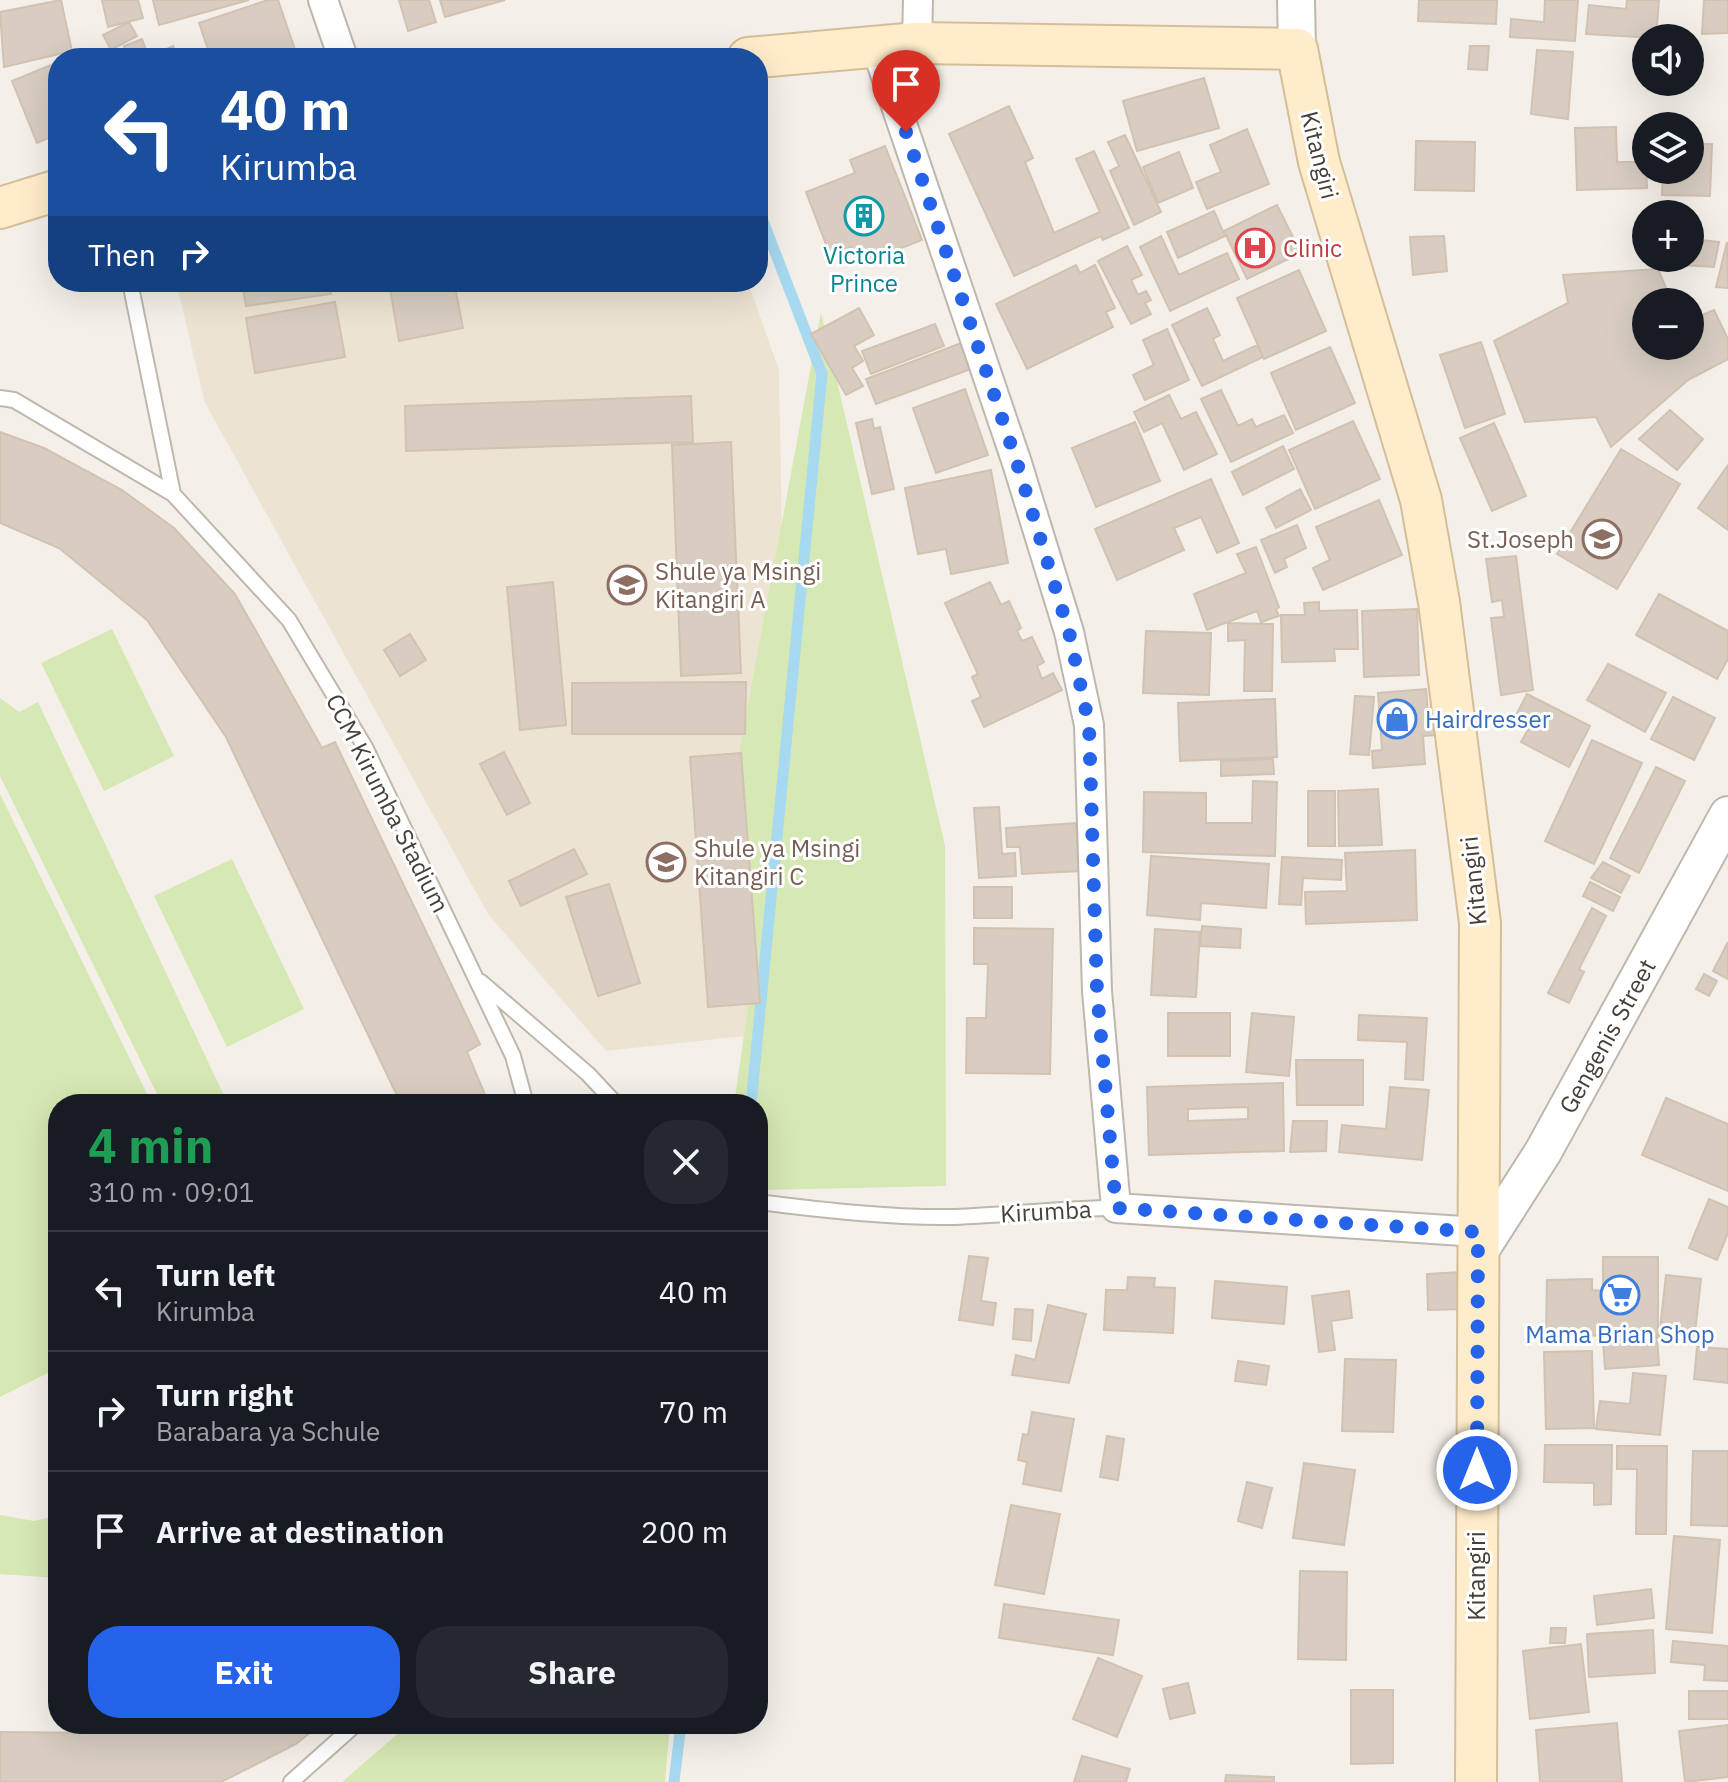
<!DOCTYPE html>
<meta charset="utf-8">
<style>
:root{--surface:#171b24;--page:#242831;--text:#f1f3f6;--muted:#9ea1a6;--line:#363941;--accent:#2563eb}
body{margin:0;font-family:"IBM Plex Sans",sans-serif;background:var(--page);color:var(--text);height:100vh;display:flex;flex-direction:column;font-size:30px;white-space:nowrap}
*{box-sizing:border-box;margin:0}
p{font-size:26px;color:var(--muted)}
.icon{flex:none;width:44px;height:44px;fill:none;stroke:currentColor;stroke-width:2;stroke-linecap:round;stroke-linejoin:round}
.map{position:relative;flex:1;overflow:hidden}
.drawer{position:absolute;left:48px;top:1094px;width:720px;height:640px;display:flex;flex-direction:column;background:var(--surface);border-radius:32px;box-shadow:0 8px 32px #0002}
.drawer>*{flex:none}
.hud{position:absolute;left:48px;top:48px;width:720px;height:244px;border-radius:32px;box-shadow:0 8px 32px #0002;background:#1a4fa0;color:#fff;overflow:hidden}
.buttons{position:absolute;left:1632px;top:24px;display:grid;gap:16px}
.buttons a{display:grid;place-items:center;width:72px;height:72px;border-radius:50%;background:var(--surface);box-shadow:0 8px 32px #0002;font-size:40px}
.pin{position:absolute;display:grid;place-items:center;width:68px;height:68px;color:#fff;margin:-82px -34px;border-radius:50% 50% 50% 0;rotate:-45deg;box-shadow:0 0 8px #0007}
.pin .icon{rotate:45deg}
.me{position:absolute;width:88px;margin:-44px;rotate:0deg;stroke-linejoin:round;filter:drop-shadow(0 0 6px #0008)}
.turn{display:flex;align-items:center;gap:28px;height:168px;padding:0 40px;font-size:36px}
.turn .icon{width:104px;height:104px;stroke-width:2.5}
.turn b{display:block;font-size:56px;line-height:68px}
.then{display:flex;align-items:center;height:76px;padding:0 40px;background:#0003;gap:16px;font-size:30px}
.round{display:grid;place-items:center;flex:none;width:84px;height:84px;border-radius:32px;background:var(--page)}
.summary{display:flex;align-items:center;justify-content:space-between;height:136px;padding:0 40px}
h1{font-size:48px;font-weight:800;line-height:60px;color:#1e9e55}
.primary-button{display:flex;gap:16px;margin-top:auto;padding:16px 40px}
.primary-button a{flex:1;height:92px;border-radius:32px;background:var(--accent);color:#fff;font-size:32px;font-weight:800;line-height:92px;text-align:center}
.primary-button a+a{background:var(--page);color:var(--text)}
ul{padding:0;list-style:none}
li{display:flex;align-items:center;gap:24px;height:120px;padding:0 40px;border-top:2px solid var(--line)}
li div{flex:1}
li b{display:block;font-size:30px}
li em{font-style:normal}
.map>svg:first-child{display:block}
.education{fill:#ede3d3}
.green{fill:#d6e8b3}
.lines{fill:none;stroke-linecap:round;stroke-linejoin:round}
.stream{stroke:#a7daf0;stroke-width:11}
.building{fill:#d9cdc2;stroke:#d1c2b2;stroke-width:2;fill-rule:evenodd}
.service-casing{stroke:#c0b7ac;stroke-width:18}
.minor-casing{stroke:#c0b7ac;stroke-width:32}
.tertiary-casing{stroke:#c0b7ac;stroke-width:40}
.secondary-casing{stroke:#d4be9a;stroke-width:44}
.service{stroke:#fff;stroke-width:14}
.minor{stroke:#fff;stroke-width:28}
.tertiary{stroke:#fff;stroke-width:36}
.secondary{stroke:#feecca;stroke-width:40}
.route{stroke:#2563eb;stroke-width:14;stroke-dasharray:0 25.2}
.labels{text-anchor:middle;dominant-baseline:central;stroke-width:6;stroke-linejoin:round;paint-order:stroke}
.street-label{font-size:24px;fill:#484038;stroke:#fff}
.health-label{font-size:24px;fill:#be3a42;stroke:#fff;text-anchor:start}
.culture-label{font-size:24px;fill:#0d838f;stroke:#fff}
.education-label{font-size:24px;fill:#785e54;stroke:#fff;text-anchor:start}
.shop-label{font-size:24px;fill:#366cbe;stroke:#fff;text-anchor:start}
</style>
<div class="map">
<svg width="1728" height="1782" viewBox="0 0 1728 1782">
<rect width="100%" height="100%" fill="#f4f0e9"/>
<path class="education" d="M176,282H748L779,370L791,1031L606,1051L488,914L205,403Z"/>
<path class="green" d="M821,312L945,846L946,1186L758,1190V1104H734L754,966L739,753Z
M112,629L174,756L104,791L41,663Z
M0,698L19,712L38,702L228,1104H162L0,776Z
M0,794L152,1104H58V1368L0,1397Z
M232,859L304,1009L227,1047L154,896Z
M0,1515L34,1521L58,1515V1578L0,1574Z
M409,1724H670L665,1782H342Z"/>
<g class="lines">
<path class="stream" d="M751,1104L822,374L758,208
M674,1782L681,1724"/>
</g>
<path class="building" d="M61,0L72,51L4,67L0,12Z
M102,0H138L143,18L108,27Z
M153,0H249L159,25Z
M268,0H278L298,58H211L199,23Z
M399,0H429L436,22L408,31Z
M440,0H505L445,17Z
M1419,0H1497L1496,24L1418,21Z
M1545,0H1578L1575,41L1510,37L1511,19L1544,22Z
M1627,0H1659L1656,38L1586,34L1589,5L1626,9Z
M1704,0H1728V33L1702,34Z
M129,22L137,36L111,50L103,35Z
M142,39L147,53L128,58L124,46Z
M173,46L178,58H154L153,55Z
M1470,46H1489L1487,70L1468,69Z
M1537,50L1573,52L1568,119L1531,114Z
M58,62V134L37,143L12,81Z
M1204,78L1219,128L1137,151L1123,101Z
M1009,106L1033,158L1025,162L1054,233L1100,212L1076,159L1094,151L1129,228L1103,240L1101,236L1014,276L949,134Z
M1616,127L1617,162H1646L1647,188L1577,190L1575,128Z
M1247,129L1269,184L1207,209L1196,182L1221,172L1210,145Z
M1125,135L1161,212L1134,225L1110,171L1119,166L1108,142Z
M1416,141L1475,142L1474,191L1415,190Z
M1690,144H1712L1710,196L1662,195L1663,170H1690Z
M885,146L922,240L858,265L851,247L830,255L806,192L855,173L850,160Z
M1179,152L1193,188L1158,203L1143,167Z
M1277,205L1301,253L1247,279L1224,231Z
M1214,211L1225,236L1178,258L1167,232Z
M1161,236L1179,275L1227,253L1239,279L1170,311L1140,247Z
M1444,236L1447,271L1413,275L1410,237Z
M1690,239L1719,242L1714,267L1649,263L1650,258H1690Z
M1727,242L1728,288L1716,287Z
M1127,246L1142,275L1131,280L1138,295L1146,291L1151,300L1145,303L1151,314L1131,324L1098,261Z
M1076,265L1080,273L1095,265L1115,308L1106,312L1113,327L1027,369L996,304Z
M1658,269L1672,302H1646V346H1690V320L1714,310L1728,339V359L1688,380L1611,447L1596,417L1525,422L1494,341L1568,303L1563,275Z
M1299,270L1326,331L1264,359L1237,298Z
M242,282H329L331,294L246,306Z
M428,282H454L463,328L399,341L390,289Z
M335,302L345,357L255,373L246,318Z
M859,308L874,335L854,346L863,361L852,368L863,386L846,395L811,334Z
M1207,308L1220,335L1213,339L1223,361L1257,345L1263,357L1202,386L1172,325Z
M935,324L944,346L871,374L862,351Z
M1167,329L1189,380L1145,400L1133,375L1154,365L1143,340Z
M1481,342L1505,414L1465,428L1440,355Z
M961,343L971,369L876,404L866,379Z
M1330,347L1355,403L1296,430L1271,373Z
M965,389L988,455L936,473L913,408Z
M1221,390L1238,426L1252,419L1256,427L1284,415L1293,433L1231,462L1201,399Z
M1169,395L1181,419L1196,412L1217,454L1184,470L1162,423L1144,432L1134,412Z
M691,396L693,442L406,451L405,406Z
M1670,410L1703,439L1677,470L1639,439Z
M872,419L874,429L880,427L894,489L872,494L856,423Z
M1353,421L1380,479L1315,509L1289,450Z
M1135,422L1160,481L1096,507L1072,448Z
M1494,423L1526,496L1492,511L1460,438Z
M0,432L44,448L122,490L174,528L235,594L322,748L335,742L480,1044L467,1052L489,1104H401L226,737L147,620L59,548L0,523Z
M731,442L741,673L681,676L672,445Z
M1283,446L1294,469L1243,495L1232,472Z
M1621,449L1680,484L1617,589L1557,554Z
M1728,465V530L1698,508Z
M991,470L1008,563L951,574L946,549L918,554L905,488Z
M1211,479L1239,543L1217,553L1201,517L1174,528L1184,550L1117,580L1095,529Z
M1300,489L1311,510L1276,528L1266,508Z
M1379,500L1402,555L1323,590L1313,568L1330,560L1316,527Z
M1297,525L1306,548L1284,559L1287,567L1275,573L1261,540Z
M1256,547L1279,607L1276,609L1279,616L1261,622L1257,611L1207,630L1194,594L1246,573L1237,554Z
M1516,556L1533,690L1501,695L1491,618L1504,617L1502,600L1492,602L1486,559Z
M553,582L566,725L520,730L507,587Z
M990,582L1001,605L1009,601L1021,628L1017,631L1022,641L1032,637L1044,662L1037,666L1042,679L1053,673L1062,690L984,727L972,701L981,697L972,677L978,674L945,603Z
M1659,594L1728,631V659L1717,679L1636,635Z
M1319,602V611L1357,610L1358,649H1334L1335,661L1282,662L1281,615H1305L1304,603Z
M1417,609L1419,675L1364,677L1362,611Z
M1228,623L1273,624L1272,691H1244L1245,640L1228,641Z
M1146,631L1211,633L1209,695L1143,693Z
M410,634L426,660L400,676L384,650Z
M1608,664L1666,693L1645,732L1587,700Z
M746,682L745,734H572V683Z
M1426,689L1428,712L1434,711L1436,735L1423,736L1425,764L1373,768L1372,751L1382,750L1378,693Z
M1527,694L1590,726L1569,767L1521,742L1529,728L1514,719Z
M1355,696L1374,697L1369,755L1350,754Z
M1673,697L1715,718L1694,760L1651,739Z
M1275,699L1277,757L1180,761L1178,703Z
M1592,740L1642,763L1594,864L1545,841Z
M504,752L530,803L507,815L480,764Z
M741,753L760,1003L708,1007L690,757Z
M1273,759L1274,774L1221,776V761Z
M1656,767L1685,781L1639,873L1610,858Z
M1253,781L1277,782L1275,856L1143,852L1144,792L1206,793V823H1252Z
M1378,789L1382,845L1339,846L1338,791Z
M1308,791H1335V846H1308Z
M999,807L1002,854L1015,853L1016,876L979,878L974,808Z
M1076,823L1080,871L1022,874L1020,847H1007L1006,828Z
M574,849L587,874L521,906L509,881Z
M1415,850L1417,920L1306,924L1305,892L1347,891L1345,853Z
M1151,856L1269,864L1266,908L1201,903L1200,920L1147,915Z
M1282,857L1342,860L1341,880L1303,878L1301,905L1279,904Z
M1603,862L1630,876L1621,893L1591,878Z
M1590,882L1620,897L1613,911L1583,896Z
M609,884L640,983L598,996L566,897Z
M974,887H1012V918H974Z
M1592,908L1606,916L1579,969L1584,972L1569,1003L1548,993Z
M1202,926L1241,929L1240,948L1200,946Z
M974,928L1053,929L1050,1074L966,1073L967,1018H986L988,964H974Z
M1155,929L1200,932L1196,997L1151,995Z
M1728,942V979L1713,971Z
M1704,974L1717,981L1709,996L1696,989Z
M1168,1013H1230V1056H1168Z
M1252,1013L1294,1017L1289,1076L1246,1072Z
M1359,1015L1427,1018L1423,1080L1405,1079L1407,1042L1358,1040Z
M1296,1060H1363V1105H1297Z
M1283,1083L1284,1151L1149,1155L1147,1087ZM1248,1107V1119L1188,1121V1109Z
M1390,1087L1429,1090L1422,1160L1339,1152L1342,1125L1386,1129Z
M1666,1098L1728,1124V1191L1642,1155Z
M1293,1121H1327L1326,1151L1290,1152Z
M1709,1199L1728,1207V1233L1717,1260L1689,1248Z
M969,1256L988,1258L981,1301L996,1303L993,1325L959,1320Z
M1603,1257H1658V1335L1546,1336L1547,1280L1592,1279V1290L1603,1291Z
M1462,1272L1464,1309L1428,1310L1427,1274Z
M1666,1275L1701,1279L1694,1341L1659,1338Z
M1128,1277L1155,1278L1154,1287L1175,1288L1173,1333L1104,1330L1106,1290H1127Z
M1215,1281L1287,1287L1284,1324L1212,1318Z
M1349,1291L1352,1318L1331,1321L1335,1350L1319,1352L1312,1296Z
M1048,1305L1086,1314L1069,1383L1012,1375L1016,1355L1035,1360Z
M1015,1309L1033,1310L1031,1341L1013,1339Z
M1657,1337L1659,1365L1605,1369L1603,1341Z
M1697,1347L1728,1349V1383L1694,1379Z
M1592,1351L1594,1428L1546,1429L1544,1352Z
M1345,1359L1396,1360L1393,1432L1342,1431Z
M1238,1361L1269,1366L1266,1385L1235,1381Z
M1633,1373L1666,1376L1660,1435L1596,1429L1600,1401L1630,1404Z
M1032,1412L1074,1419L1061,1491L1023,1484L1027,1462L1018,1460L1023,1434L1028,1435Z
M1107,1436L1124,1439L1118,1480L1100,1477Z
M1545,1445H1612L1611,1504L1594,1505V1483L1544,1482Z
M1617,1446H1667L1666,1534H1636L1637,1469H1617Z
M1693,1451H1728V1526L1691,1525Z
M1304,1463L1355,1470L1344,1545L1293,1538Z
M1247,1482L1272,1488L1262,1528L1238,1521Z
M1011,1505L1060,1514L1044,1594L995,1585Z
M1674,1536L1720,1540L1712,1633L1666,1629Z
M1300,1571L1347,1572L1346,1660L1298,1659Z
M1651,1589L1654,1618L1597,1625L1594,1596Z
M1004,1604L1119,1620L1113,1655L999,1638Z
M1551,1628H1566L1565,1643H1550Z
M1653,1630L1655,1673L1589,1677L1587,1634Z
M1673,1641L1728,1646V1681L1704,1680L1705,1665L1671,1662Z
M1581,1644L1589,1712L1530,1719L1523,1651Z
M1098,1658L1142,1676L1117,1737L1073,1719Z
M1188,1683L1195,1713L1170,1719L1163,1689Z
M1351,1690H1393V1763L1351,1764Z
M1689,1691H1728V1719H1689Z
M1617,1723L1622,1782H1540L1536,1730Z
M147,1724H321L296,1744L221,1782H0V1732L108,1733Z
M1728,1725V1777L1685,1782L1679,1731Z
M1082,1756L1130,1769L1126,1782H1074Z
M1226,1775L1274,1777V1782H1225Z"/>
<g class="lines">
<g class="service-casing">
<path id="service" d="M130,282L173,494
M0,398L14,400L173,494L289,620L365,747L513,1056L526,1104
M481,982L588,1074L616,1104
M758,1202C823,1210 890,1218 955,1217C1009,1215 1062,1208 1116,1208
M291,1782L356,1724"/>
</g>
<g class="minor-casing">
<path id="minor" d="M323,0L343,58
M917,43L918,0
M875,44L1017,463L1069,632L1089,725L1097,991L1116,1208L1478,1232"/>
</g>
<g class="tertiary-casing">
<path id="tertiary" d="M1296,0L1297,49
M1479,1252L1543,1152L1728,815"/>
</g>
<g class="secondary-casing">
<path id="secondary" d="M748,58L917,43L1297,49L1319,162L1421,500L1439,602L1480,923L1476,1782
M0,208L58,190"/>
</g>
<use href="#service" class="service"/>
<use href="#minor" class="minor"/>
<use href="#tertiary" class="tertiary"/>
<use href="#secondary" class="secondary"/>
</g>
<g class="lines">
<path class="route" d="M906,132L1017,463L1069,632L1089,725L1097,991L1116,1208L1478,1232L1477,1470"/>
</g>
<defs>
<g id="building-ring" transform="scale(2)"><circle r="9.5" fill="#fff" stroke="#0f9aa8" stroke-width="1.5"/><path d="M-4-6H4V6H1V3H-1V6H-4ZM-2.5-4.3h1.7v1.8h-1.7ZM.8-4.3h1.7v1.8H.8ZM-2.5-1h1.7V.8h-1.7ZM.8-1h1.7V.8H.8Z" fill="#0f9aa8"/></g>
<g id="hospital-ring" transform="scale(2)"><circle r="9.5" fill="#fff" stroke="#e0444e" stroke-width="1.5"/><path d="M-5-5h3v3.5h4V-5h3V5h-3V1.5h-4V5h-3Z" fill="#e0444e"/></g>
<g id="university-ring" transform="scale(2)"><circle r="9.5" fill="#fff" stroke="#8d6e63" stroke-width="1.5"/><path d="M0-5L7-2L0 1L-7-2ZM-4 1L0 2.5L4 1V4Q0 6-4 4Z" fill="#8d6e63"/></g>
<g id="school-ring" transform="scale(2)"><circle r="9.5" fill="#fff" stroke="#8d6e63" stroke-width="1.5"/><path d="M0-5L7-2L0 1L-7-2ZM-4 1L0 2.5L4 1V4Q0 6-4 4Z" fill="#8d6e63"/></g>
<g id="shop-ring" transform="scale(2)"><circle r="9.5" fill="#fff" stroke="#3f7fe0" stroke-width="1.5"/><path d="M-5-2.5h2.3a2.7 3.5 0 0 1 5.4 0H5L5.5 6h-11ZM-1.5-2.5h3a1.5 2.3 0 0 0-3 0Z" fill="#3f7fe0"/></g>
<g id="supermarket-ring" transform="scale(2)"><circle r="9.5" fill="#fff" stroke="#3f7fe0" stroke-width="1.5"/><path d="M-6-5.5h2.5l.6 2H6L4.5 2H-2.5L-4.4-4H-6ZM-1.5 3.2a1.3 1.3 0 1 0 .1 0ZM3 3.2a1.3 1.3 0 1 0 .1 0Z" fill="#3f7fe0"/></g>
</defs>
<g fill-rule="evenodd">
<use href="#building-ring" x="864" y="216"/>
<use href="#hospital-ring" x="1255" y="248"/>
<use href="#university-ring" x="1602" y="539"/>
<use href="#school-ring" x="627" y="585"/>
<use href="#shop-ring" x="1397" y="719"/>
<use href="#school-ring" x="666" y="862"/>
<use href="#supermarket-ring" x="1620" y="1295"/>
</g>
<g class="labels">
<g class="street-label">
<text transform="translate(1320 155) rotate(76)">Kitangiri</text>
<text transform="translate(388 803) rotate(63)">CCM Kirumba Stadium</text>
<text transform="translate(1473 881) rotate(-96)">Kitangiri</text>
<text transform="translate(1607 1036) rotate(-61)">Gengenis Street</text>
<text transform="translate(1046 1211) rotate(-3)">Kirumba</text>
<text transform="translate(1476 1576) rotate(-90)">Kitangiri</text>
</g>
<g class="health-label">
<text x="1283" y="248">Clinic</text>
</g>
<g class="culture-label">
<text x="864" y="255">Victoria<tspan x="864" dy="28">Prince</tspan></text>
</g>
<g class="education-label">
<text x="1574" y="539" text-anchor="end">St.Joseph</text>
<text x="655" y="571">Shule ya Msingi<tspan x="655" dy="28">Kitangiri A</tspan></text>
<text x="694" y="848">Shule ya Msingi<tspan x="694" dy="28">Kitangiri C</tspan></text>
</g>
<g class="shop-label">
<text x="1425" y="719">Hairdresser</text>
<text x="1620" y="1334" text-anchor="middle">Mama Brian Shop</text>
</g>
</g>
</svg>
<div class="buttons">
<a><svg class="icon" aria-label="sound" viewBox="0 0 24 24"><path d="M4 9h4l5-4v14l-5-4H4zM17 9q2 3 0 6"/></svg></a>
<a><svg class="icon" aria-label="layers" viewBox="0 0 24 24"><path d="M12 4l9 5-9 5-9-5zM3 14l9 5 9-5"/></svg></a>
<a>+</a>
<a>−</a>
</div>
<div class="pin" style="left:906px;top:132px;background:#d93025"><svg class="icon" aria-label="arrive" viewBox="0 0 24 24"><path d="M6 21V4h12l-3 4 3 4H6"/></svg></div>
<svg class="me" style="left:1477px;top:1470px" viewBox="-20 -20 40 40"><circle r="17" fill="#2563eb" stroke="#fff" stroke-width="3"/><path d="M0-11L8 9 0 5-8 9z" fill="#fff"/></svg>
<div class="hud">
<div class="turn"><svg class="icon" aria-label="left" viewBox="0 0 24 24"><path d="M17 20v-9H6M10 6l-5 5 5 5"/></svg><div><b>40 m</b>Kirumba</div></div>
<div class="then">Then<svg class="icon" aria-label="right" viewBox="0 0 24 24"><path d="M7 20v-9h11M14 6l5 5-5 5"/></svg></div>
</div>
<section class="drawer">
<div class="summary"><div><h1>4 min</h1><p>310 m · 09:01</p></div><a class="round"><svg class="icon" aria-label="close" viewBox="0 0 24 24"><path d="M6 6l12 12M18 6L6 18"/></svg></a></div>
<ul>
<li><svg class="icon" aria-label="left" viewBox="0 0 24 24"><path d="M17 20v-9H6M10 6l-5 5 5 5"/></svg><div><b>Turn left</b><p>Kirumba</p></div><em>40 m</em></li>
<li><svg class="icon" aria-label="right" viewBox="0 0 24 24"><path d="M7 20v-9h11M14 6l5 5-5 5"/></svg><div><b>Turn right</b><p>Barabara ya Schule</p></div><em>70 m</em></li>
<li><svg class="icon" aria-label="arrive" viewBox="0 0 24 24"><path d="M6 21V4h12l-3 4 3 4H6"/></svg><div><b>Arrive at destination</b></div><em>200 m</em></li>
</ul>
<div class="primary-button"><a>Exit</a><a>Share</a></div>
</section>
</div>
